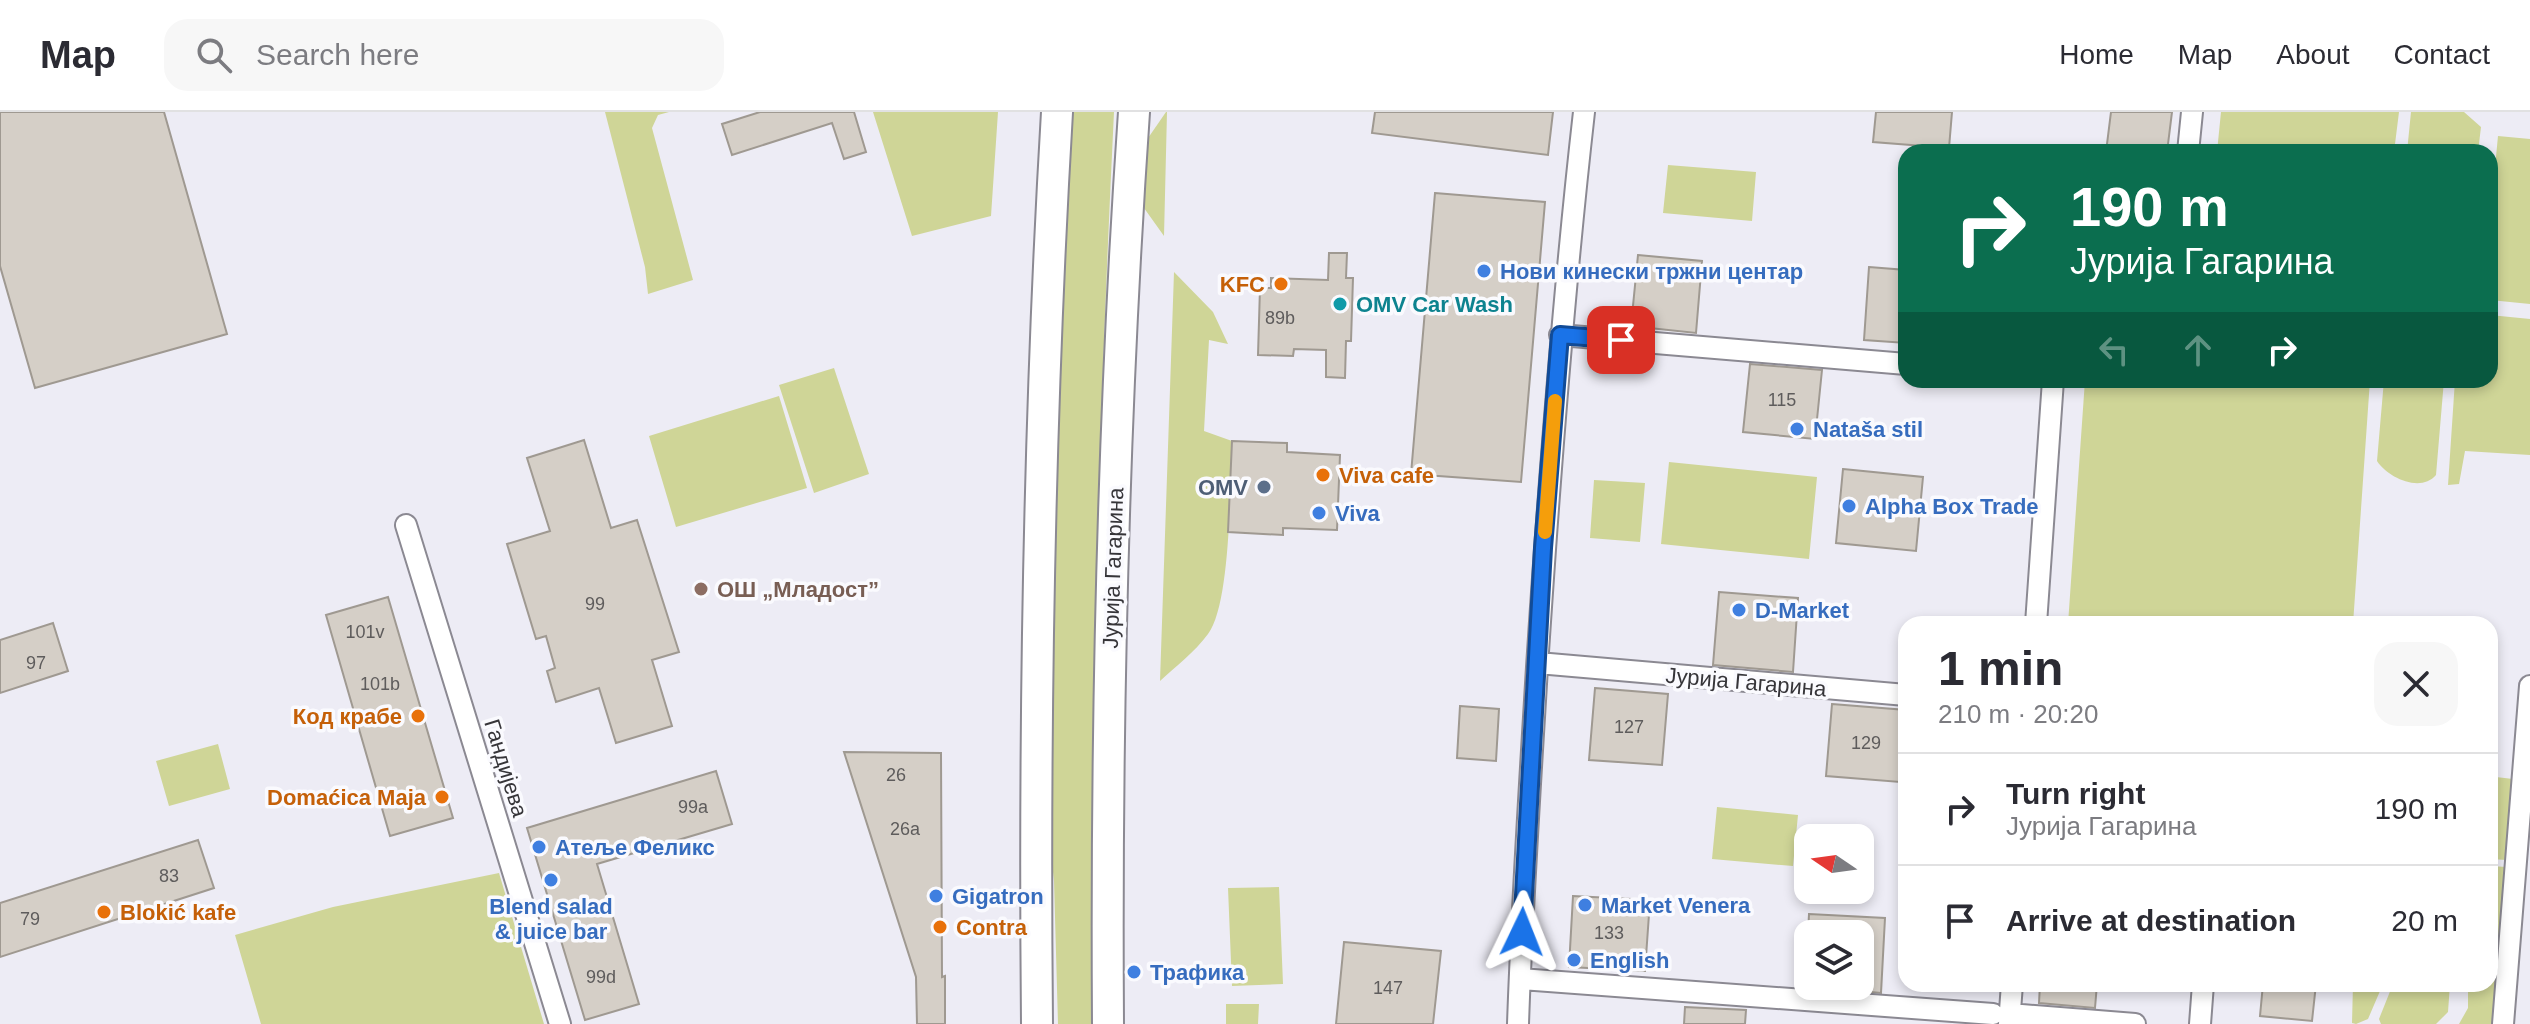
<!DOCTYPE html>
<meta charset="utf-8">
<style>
:root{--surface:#fff;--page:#f7f7f7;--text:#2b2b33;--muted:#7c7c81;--line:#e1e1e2}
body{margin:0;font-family:Arial,sans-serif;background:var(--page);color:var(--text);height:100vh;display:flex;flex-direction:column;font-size:30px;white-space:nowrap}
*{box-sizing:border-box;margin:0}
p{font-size:26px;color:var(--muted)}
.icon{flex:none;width:44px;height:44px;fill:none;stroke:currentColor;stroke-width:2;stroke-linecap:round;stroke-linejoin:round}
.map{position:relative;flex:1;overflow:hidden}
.drawer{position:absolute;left:1898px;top:504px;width:600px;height:376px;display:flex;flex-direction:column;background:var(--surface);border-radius:24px;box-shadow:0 4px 12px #0003}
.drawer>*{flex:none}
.top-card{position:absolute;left:1898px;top:32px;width:600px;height:244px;border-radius:24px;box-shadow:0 4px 12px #0003;background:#0b6e4f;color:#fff;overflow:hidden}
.needle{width:52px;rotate:283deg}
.controls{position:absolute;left:1794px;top:712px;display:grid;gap:16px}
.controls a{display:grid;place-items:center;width:80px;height:80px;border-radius:16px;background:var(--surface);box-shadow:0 4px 12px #0003;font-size:40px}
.pin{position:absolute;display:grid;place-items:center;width:68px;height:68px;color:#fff;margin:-34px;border-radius:16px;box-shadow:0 4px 12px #0006}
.me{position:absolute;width:88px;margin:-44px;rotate:2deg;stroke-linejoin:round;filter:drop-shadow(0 0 6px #0008)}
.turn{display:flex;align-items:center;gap:28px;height:168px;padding:0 40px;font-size:36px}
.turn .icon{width:104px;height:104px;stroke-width:2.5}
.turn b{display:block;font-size:56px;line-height:68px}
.lanes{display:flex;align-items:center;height:76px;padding:0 40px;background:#0003;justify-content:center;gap:40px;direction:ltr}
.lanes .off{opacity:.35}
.round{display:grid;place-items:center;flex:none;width:84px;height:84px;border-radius:24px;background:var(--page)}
.head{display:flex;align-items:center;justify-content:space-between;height:136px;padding:0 40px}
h1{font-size:48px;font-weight:700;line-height:60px}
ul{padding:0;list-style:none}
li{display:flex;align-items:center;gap:24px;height:112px;padding:0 40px;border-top:2px solid var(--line)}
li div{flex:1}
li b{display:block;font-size:30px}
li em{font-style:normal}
header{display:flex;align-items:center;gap:48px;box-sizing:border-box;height:112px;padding:0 40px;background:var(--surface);border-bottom:2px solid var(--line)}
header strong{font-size:38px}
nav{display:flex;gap:44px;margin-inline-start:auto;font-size:28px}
.search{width:560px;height:72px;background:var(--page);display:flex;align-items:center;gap:20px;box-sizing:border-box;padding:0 28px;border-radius:24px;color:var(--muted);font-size:30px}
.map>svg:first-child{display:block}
.green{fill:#cfd597}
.building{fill:#d5cfc7;stroke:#9f9991;stroke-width:2}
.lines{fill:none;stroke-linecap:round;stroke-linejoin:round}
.street-casing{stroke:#8b8992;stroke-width:24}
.secondary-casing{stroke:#8b8992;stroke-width:34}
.street{stroke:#fff;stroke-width:20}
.secondary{stroke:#fff;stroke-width:30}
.route-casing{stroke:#114b97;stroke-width:20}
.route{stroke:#1a73e8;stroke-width:14}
.slow{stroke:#f59e0b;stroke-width:14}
.shop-dot{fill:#3f7fe0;stroke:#fafafe;stroke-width:3}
.food-dot{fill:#e8710a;stroke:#fafafe;stroke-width:3}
.culture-dot{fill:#0f9aa8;stroke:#fafafe;stroke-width:3}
.service-dot{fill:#5c6f8a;stroke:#fafafe;stroke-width:3}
.education-dot{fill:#8d6e63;stroke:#fafafe;stroke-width:3}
.labels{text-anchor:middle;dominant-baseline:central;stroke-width:7;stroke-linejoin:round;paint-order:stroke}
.number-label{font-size:18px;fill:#5e5c5c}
.shop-label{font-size:22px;font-weight:bold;fill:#366cbe;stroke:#fafafe;text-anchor:start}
.food-label{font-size:22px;font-weight:bold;fill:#c56008;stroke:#fafafe;text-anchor:end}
.culture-label{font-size:22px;font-weight:bold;fill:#0d838f;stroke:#fafafe;text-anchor:start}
.service-label{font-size:22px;font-weight:bold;fill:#4e5e75;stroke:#fafafe;text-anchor:end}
.street-label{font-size:22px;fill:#363539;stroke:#fafafe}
.education-label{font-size:22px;font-weight:bold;fill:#785e54;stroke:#fafafe;text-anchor:start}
</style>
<header>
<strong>Map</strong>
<div class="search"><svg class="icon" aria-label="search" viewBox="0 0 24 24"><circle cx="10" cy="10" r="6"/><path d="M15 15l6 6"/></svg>Search here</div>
<nav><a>Home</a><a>Map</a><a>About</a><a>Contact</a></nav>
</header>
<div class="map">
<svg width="2530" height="912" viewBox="0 0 2530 912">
<rect width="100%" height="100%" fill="#edecf5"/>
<path class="green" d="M605,0H669L658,3L652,16L693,168L648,182L645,155Z
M873,0H998L991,104L912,124Z
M1072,0H1114C1099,304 1091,608 1093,912H1058L1054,769L1049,724C1051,482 1057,241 1072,0Z
M1166,0H1167L1164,124L1144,96L1146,29Z
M2221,0H2399L2394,40H2217Z
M2411,0H2464L2481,15L2478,40H2407Z
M2498,24L2530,27V192L2490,188V107Z
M1668,53L1756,60L1752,109L1663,101Z
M1174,160L1213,200L1228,232L1209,228L1204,319L1232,329C1230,371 1231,492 1208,522C1195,540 1175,555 1160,569Z
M2490,203L2530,207V343L2465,339L2459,372L2448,373L2455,268H2490Z
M834,256L869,362L814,381L779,273Z
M2085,268H2370L2353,512H2068Z
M2384,268H2444L2436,363C2421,381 2388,366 2377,349Z
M779,284L807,376L676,415L649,324Z
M1669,350L1817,365L1809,447L1661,432Z
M1594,368L1645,371L1640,430L1590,426Z
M218,632L230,677L169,694L156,649Z
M2496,665L2513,667L2507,748L2490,747V668Z
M1717,695L1798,703L1793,754L1712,747Z
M2490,754L2507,755L2493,912H2459L2468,896V872H2490Z
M499,761L544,912H261L235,823L333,795Z
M1279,775L1283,872L1232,874L1228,776Z
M2353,872H2383L2368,907L2356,912L2352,911Z
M2393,872H2450L2448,900L2436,912H2381L2379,907Z
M1226,892H1259L1258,912H1226Z"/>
<path class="building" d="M0,0H164L227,222L35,276L0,154Z
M760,0H854L866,40L844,47L832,11L732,43L722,12Z
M1375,0H1553L1548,43L1372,21Z
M1876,0H1952L1949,36L1873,30Z
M2111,0H2172L2167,40H2106Z
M1435,81L1545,90L1521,370L1411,362Z
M1329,141H1347L1346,166H1353L1351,229H1346L1345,266L1326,265V238L1294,237L1293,244L1258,243L1260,176H1271V166L1328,168Z
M1638,143L1702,149L1696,221L1631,214Z
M1869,155L1906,158V231L1864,228Z
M1750,252L1822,258L1815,327L1743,320Z
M584,328L611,416L637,408L679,540L652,548L672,614L616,631L599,576L556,590L547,559L555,556L546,524L536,527L507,432L550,419L527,346Z
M1232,329L1287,331V340L1340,343L1337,418L1283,416V423L1228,420Z
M1843,357L1923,365L1916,439L1836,431Z
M1719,480L1798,486L1793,560L1713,553Z
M388,485L453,706L390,724L326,503Z
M53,511L68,559L0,581V528Z
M1595,576L1668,582L1662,653L1589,648Z
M1832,592L1906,598L1900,670L1826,664Z
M1460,594L1499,597L1496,649L1457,646Z
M844,640L941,641L942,865L945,864V912H917L916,865Z
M716,659L732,712L597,752L639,892L585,908L527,716Z
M198,728L214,776L0,845V791Z
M1573,784L1650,788L1645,859L1569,855Z
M1809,802L1885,806L1881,881L1860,879V822H1808Z
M1344,830L1441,839L1433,912H1336Z
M2040,872H2097L2095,896L2039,891Z
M2263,872H2316L2312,909L2260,904Z
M1685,895L1746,898L1745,912H1684Z"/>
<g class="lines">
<g class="street-casing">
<path id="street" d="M2188,40L2192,0
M1560,223L1906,252
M406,413L560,912
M2036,512L2053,268
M1538,551L1906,583
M1520,867L1993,902
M2010,902L2135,912
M1518,912C1522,793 1530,674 1537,555C1549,370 1563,185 1584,0
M2009,912L2012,872
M2200,912L2203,872
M2503,912L2530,574"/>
</g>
<g class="secondary-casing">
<path id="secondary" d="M1037,912C1034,608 1039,304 1057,0
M1108,912C1106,608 1113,303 1134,0"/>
</g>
<use href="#street" class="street"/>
<use href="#secondary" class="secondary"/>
</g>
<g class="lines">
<g class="route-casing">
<path id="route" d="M1522,820L1543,436L1560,223L1621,228"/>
</g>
<use href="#route" class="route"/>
<path class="slow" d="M1545,420L1555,289"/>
</g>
<g class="shop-dot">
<circle cx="1484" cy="159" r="8"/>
<circle cx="1797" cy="317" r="8"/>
<circle cx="1849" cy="394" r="8"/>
<circle cx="1319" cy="401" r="8"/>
<circle cx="1739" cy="498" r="8"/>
<circle cx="539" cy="735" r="8"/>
<circle cx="551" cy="768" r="8"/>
<circle cx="936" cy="784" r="8"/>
<circle cx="1585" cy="793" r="8"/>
<circle cx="1574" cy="848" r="8"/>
<circle cx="1134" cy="860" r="8"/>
</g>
<g class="food-dot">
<circle cx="1281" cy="172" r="8"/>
<circle cx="1323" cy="363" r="8"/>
<circle cx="418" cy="604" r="8"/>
<circle cx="442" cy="685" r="8"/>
<circle cx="104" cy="800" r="8"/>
<circle cx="940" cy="815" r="8"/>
</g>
<circle class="culture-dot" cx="1340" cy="192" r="8"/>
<circle class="service-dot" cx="1264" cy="375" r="8"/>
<circle class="education-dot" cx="701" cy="477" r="8"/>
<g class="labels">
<g class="number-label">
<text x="1280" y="206">89b</text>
<text x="1782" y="288">115</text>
<text x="595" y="492">99</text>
<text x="365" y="520">101v</text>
<text x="36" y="551">97</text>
<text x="380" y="572">101b</text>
<text x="1629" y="615">127</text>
<text x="1866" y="631">129</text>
<text x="896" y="663">26</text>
<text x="693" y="695">99a</text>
<text x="905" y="717">26a</text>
<text x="169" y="764">83</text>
<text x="30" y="807">79</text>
<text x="1609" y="821">133</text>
<text x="601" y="865">99d</text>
<text x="1388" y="876">147</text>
</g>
<g class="shop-label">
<text x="1500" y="159">Нови кинески тржни центар</text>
<text x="1813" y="317">Nataša stil</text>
<text x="1865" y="394">Alpha Box Trade</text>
<text x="1335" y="401">Viva</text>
<text x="1755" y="498">D-Market</text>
<text x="555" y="735">Атеље Феликс</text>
<text x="952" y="784">Gigatron</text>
<text x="1601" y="793">Market Venera</text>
<text x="551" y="794" text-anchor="middle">Blend salad<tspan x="551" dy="25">&amp; juice bar</tspan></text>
<text x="1590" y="848">English</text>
<text x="1150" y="860">Трафика</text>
</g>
<g class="food-label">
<text x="1265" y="172">KFC</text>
<text x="1339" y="363" text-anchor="start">Viva cafe</text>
<text x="402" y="604">Код крабе</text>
<text x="426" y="685">Domaćica Maja</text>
<text x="120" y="800" text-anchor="start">Blokić kafe</text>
<text x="956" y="815" text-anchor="start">Contra</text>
</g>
<g class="culture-label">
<text x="1356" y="192">OMV Car Wash</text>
</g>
<g class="service-label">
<text x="1248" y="375">OMV</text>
</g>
<g class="street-label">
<text transform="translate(1113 456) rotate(-88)">Јурија Гагарина</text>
<text transform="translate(1746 570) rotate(5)">Јурија Гагарина</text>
<text transform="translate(506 656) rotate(73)">Гандијева</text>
</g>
<g class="education-label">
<text x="717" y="477">ОШ „Младост”</text>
</g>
</g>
</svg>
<div class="controls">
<a><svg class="needle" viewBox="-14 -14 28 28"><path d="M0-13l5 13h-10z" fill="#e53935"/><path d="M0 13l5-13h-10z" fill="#7c7c81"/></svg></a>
<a><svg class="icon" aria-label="layers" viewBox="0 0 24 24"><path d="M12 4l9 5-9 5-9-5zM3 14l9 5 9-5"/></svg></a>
</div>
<div class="pin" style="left:1621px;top:228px;background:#d93025"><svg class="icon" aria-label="arrive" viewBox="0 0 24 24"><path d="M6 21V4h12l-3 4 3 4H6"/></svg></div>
<svg class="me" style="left:1522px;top:820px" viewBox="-20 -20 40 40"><path d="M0-17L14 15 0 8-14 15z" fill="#1a73e8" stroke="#fff" stroke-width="4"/></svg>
<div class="top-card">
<div class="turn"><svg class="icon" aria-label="right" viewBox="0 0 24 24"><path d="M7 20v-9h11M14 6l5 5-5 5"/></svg><div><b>190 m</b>Јурија Гагарина</div></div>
<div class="lanes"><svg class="icon off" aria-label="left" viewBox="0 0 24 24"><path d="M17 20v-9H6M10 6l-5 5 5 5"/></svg><svg class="icon off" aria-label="ahead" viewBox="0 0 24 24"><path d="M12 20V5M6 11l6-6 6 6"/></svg><svg class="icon" aria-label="right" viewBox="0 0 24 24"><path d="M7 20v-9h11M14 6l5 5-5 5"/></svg></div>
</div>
<section class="drawer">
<div class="head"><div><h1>1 min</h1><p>210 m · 20:20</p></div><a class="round"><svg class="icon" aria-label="close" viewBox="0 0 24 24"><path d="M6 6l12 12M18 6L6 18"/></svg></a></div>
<ul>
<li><svg class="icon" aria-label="right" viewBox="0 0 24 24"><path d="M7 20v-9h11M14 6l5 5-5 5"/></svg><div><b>Turn right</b><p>Јурија Гагарина</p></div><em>190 m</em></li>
<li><svg class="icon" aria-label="arrive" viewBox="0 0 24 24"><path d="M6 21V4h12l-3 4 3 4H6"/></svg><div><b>Arrive at destination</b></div><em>20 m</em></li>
</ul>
</section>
</div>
